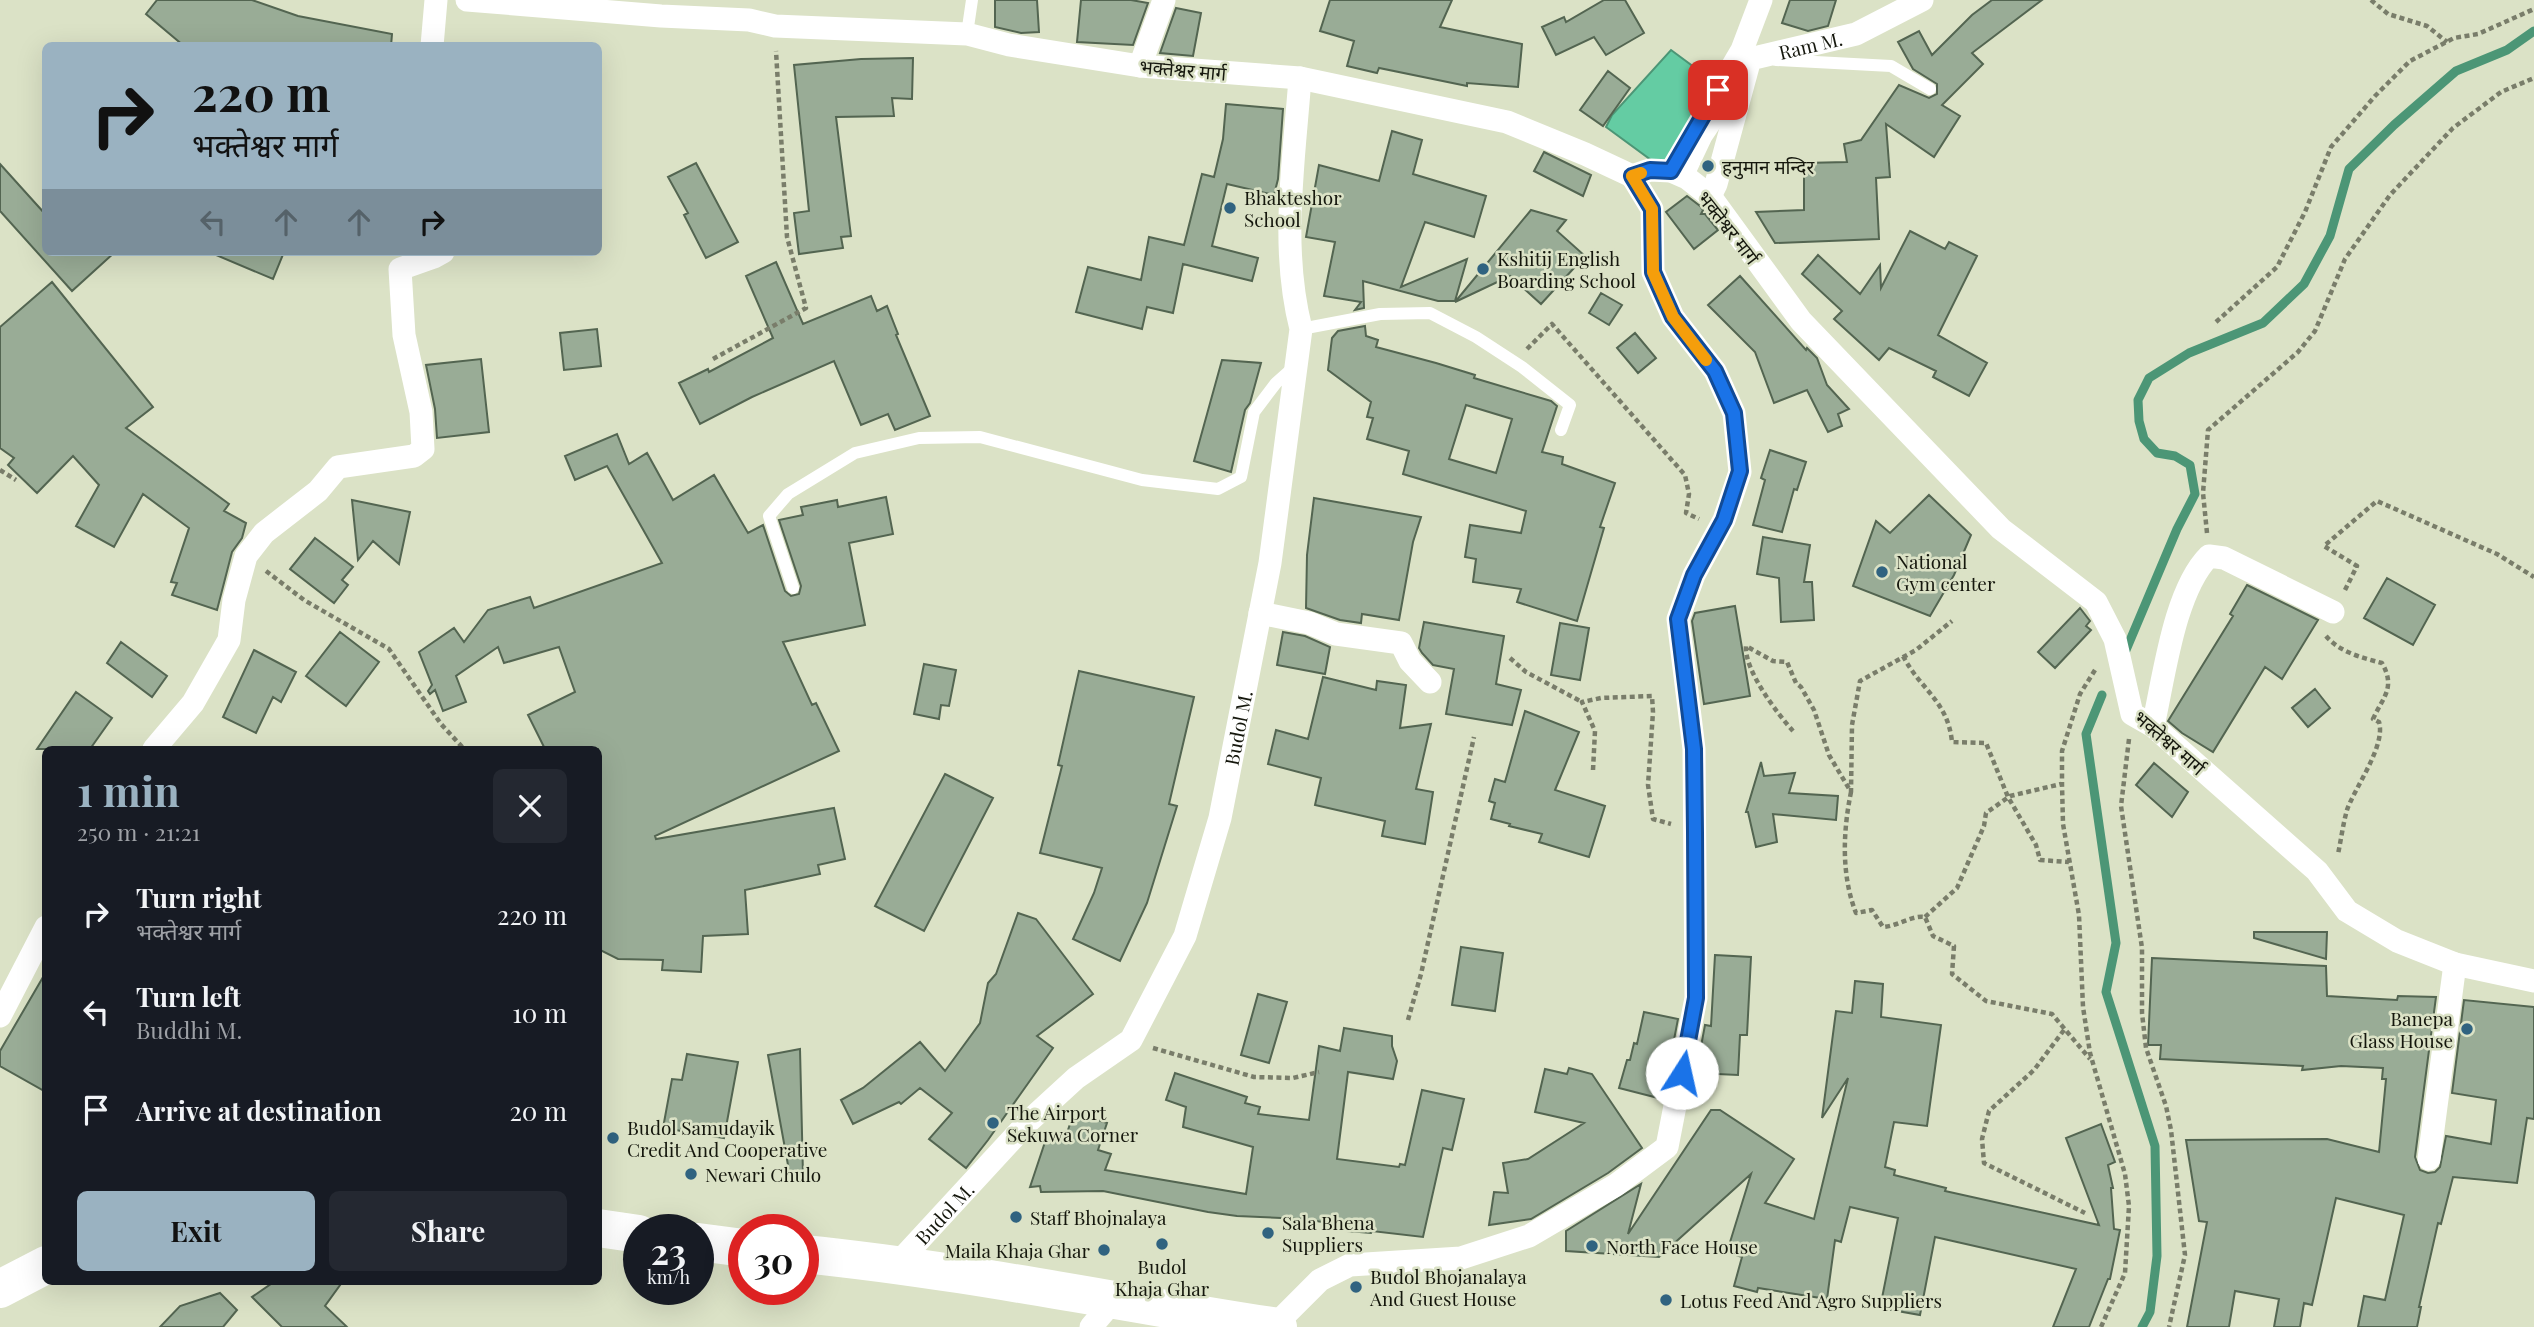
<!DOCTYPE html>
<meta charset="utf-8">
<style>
:root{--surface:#171b24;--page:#242831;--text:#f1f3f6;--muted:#9ea1a6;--accent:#9ab2c1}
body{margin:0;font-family:"Playfair Display","Noto Sans Devanagari",serif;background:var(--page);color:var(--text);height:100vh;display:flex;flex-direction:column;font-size:26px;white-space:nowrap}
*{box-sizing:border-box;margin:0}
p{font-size:23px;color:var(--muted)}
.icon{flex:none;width:38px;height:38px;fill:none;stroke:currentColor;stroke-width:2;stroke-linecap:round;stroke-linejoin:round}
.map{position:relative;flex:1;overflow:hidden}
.panel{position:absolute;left:42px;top:746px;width:560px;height:539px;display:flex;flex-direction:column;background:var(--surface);border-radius:10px;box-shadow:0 7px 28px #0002}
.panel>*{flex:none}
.top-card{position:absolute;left:42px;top:42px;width:560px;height:214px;border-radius:10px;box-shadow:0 7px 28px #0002;background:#9ab2c1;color:#111;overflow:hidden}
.speed{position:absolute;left:623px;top:1214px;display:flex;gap:14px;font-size:35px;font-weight:700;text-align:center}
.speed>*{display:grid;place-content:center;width:91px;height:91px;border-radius:50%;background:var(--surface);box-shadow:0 7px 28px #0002;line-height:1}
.speed small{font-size:18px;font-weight:400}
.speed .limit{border:10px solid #d22;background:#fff;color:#111}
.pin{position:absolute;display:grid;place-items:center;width:60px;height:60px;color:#fff;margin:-30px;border-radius:14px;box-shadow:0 4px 10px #0006}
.me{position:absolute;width:77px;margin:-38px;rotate:10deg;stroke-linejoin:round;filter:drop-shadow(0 0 5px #0008)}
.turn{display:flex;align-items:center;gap:24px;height:147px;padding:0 35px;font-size:32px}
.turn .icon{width:91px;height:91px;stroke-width:2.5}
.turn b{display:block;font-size:49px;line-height:60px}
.lanes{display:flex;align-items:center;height:66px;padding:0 35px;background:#0003;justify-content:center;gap:35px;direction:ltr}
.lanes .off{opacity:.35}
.round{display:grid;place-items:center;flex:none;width:74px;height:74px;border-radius:10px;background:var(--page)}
.headline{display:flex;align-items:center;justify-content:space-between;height:119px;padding:0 35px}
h1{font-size:42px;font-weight:700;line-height:52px;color:var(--accent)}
.button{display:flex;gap:14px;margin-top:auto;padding:14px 35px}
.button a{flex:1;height:80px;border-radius:10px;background:var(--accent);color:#111;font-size:28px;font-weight:700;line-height:80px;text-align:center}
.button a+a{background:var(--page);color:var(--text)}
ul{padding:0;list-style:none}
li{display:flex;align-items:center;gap:21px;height:98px;padding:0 35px}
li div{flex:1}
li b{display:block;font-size:26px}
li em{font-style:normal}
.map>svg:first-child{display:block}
.water{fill:#64cca3;stroke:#4c9676;stroke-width:2}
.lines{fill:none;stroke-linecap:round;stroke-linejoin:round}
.stream{stroke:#4c9676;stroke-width:9}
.building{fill:#99ac96;stroke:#536551;stroke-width:2;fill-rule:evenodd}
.path{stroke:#797d6a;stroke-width:4.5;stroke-dasharray:5 3.5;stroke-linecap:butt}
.service{stroke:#fff;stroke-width:12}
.minor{stroke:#fff;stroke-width:23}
.trunk{stroke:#fff;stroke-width:38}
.route-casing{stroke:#114b97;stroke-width:18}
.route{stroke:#1a73e8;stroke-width:12}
.slow{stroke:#f59e0b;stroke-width:12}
.poi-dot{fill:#306380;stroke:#dbe2c6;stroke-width:2.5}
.labels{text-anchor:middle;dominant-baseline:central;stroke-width:5;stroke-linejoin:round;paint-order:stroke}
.street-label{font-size:19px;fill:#15170d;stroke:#dbe2c6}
.poi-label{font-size:19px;fill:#15170d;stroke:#dbe2c6;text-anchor:start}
</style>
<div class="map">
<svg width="2534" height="1327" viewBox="0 0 2534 1327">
<rect width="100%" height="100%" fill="#dbe2c6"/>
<path class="water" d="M1671,50L1706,76L1713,94L1666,162L1658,165L1606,127L1612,115Z"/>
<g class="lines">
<path class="stream" d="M2126,650L2177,529L2195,494L2190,465L2175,456L2157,453L2144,439L2139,421L2138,400L2149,378L2189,353L2263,323L2304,284L2330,236L2349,169L2394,125L2456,71L2507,50L2534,31
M2102,695L2086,734L2116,943L2106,992L2155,1146L2157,1256L2150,1312L2142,1327"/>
</g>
<path class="building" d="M157,0H252L298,16L392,34L391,46H184L146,14Z
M995,0H1037L1039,32L1021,33L995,27Z
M1081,0H1131L1148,3L1133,45L1077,42Z
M1330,0H1452L1440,27L1522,44L1518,87L1467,83V86L1379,68L1377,73L1347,66L1354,41L1320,31Z
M1604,0H1625L1644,33L1606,55L1594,37L1556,55L1542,27L1564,17L1566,22Z
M1790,0H1836L1828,26L1808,31L1782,23Z
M1992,0H2042L1972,53L1983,64L1942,105L1960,116L1934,157L1886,124L1890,177L1876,178L1879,239L1775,243L1756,212L1804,210V163L1847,162L1844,144L1861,140L1899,85L1929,98L1937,94V84L1913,69L1898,42L1919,31L1932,55L1972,15Z
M1176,8L1201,13L1193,56L1160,53Z
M913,58L912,99L892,98L894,116L836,117L851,236L841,237L843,248L799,254L794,213L809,211L794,65L861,59Z
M1608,71L1630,88L1603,126L1580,110Z
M1226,104L1283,109L1278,179L1274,195L1227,184L1212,246L1258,258L1252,281L1183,264L1173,313L1147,307L1142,329L1076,312L1088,267L1141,280L1149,237L1184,245L1202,174L1214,177L1223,139Z
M1392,131L1422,140L1413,174L1486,196L1474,237L1425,222L1401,287L1467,259L1455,301H1438L1363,281L1364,308L1355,310L1361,302L1324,296L1335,242L1306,237L1319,165L1379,181Z
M1544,152L1591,175L1583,196L1534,171Z
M696,163L738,242L706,258L684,215L688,213L668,177Z
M0,164L46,215V252H115L72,291L0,211Z
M1687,196L1700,206L1703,210L1701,214H1705L1718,230L1694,249L1666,212Z
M1531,210L1566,220L1557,231L1585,256L1541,304L1510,276L1455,302Z
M1910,231L1945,249L1949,242L1977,256L1938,335L1987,363L1969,396L1933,377L1936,371L1889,348L1879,360L1834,319L1842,311L1802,274L1818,255L1860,294L1880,265L1881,288Z
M209,252H284L273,279Z
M776,262L803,324L871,296L877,311L887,306L898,334L896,335L930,416L895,430L888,414L861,425L834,361L752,397L700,424L679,383L708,369L709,372L773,338L746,276Z
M1740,276L1806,350L1807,348L1817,358L1827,385L1849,409L1838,414L1842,426L1828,432L1807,390L1774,403L1755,352L1708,305Z
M52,282L153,407L126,428L229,504L224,511L246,523L242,538L232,552L217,610L172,595L177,583L171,582L189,528L143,494L114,547L76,526L99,485L73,456L37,493L8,465L14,458L0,448V327Z
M1601,293L1622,305L1609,325L1589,313Z
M1365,326L1366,336L1378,340L1376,347L1436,363L1475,375L1474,378L1551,401L1557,406L1542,452L1563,457L1562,464L1615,483L1600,527L1604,528L1577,621L1517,602L1521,589L1473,582L1476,559L1465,557L1470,525L1521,533L1526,511L1403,474L1409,451L1367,439L1373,418L1367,417L1371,402L1328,370L1332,338L1338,331ZM1466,405L1512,419L1496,473L1449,459Z
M597,329L601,366L564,370L560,333Z
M1635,333L1656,358L1638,373L1617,348Z
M481,359L489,432L437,438L435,409L426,365Z
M1222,360L1261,363L1250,403L1245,410L1231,472L1194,461Z
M617,434L629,464L647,453L673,500L714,475L748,533L763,525L785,591L791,596L799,594L801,586L779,520L803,515L801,507L837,500L838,507L886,497L893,534L849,543L865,625L783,642L812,705L816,703L839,751L655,836L656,839L834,808L845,859L818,865L820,874L745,890L748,934L703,936L701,972L662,970L663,960L618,959L598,949V749H545L528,715L575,692L559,647L504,663L498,647L456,676L466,702L443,711L435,690L430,694L428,691L432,685L419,652L454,628L464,642L488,610L530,597L534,608L662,563L607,466L575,480L565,456Z
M1770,450L1806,462L1797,490L1794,489L1782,532L1753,525L1765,480L1761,478Z
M1929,495L1971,535L1954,575L1930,616L1853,586L1876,521L1890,533Z
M1314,498L1421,517L1413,542L1399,620L1362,614L1361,623L1340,620L1306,608L1307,555Z
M352,500L410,512L399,564L373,541L358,560Z
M1763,537L1810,545L1804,582H1812L1814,620L1781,622L1779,578L1757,574Z
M315,538L353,567L342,580L348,585L334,603L290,569Z
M2387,578L2435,605L2413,645L2364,618Z
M2247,585L2318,620L2282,679L2265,667L2213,752L2182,733L2168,721L2233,616L2230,614Z
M1735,606L1750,696L1704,704L1692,621L1695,613Z
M2080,608L2090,621L2086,626L2091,630L2055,668L2038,652Z
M1424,622L1504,636L1496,684L1521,690L1512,725L1446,714L1454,669L1433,665L1422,653L1419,648Z
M1560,623L1589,628L1580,680L1551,675Z
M340,632L379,662L346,706L306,676Z
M1283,632L1305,636L1330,647L1325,674L1277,665Z
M121,642L167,676L152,697L107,663Z
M254,650L296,672L281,702L273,697L256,733L223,717Z
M924,664L956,670L949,706L941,705L939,719L914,714Z
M1079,671L1194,697L1169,804L1177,806L1147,903L1120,961L1073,939L1094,893L1102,868L1040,853L1062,766L1058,765Z
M1323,677L1376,690L1377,681L1406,685L1400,728L1431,724L1416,789L1433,792L1425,844L1382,836L1385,821L1315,805L1321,778L1268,764L1276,730L1308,739Z
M2315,689L2330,708L2308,727L2292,708Z
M76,692L112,718L90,749H37Z
M1525,711L1579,732L1555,790L1605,806L1589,857L1539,842L1542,834L1509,826L1510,824L1491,819L1495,803L1489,801L1495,779L1505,782Z
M1761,762L1764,776L1795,773L1789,793L1838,796L1836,820L1773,814L1777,842L1756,847L1748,812H1746Z
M2154,763L2188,792L2172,817L2136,785Z
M945,774L993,798L924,931L875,906Z
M1018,913L1036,919L1093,994L1037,1036L1053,1048L988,1140L966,1168L929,1139L952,1113L920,1088L901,1104L899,1102L853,1124L841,1100L863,1088L920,1042L945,1071L980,1023L988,983L996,974Z
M2254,932H2327L2326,959L2254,938Z
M1461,947L1503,953L1495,1011L1452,1005Z
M1715,955L1751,957L1747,1035H1740L1738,1075L1696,1073L1705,1025L1711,1026Z
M2152,958L2326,966L2327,996L2397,1000L2398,996L2436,997L2415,1157L2420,1170L2428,1173L2435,1172L2440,1167L2446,1136L2491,1144L2496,1100L2452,1093L2464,1000L2534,1007V1119L2527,1118L2517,1183L2453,1177L2441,1224L2438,1223L2419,1307H2421L2417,1327H2358L2364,1296L2385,1300L2404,1215L2336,1198L2312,1305L2304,1303L2300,1327H2274L2279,1299L2235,1291L2229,1327H2187L2207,1222L2199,1221L2186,1140L2327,1139L2379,1152L2386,1079H2382L2383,1068L2341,1066L2302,1070L2303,1066L2160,1059L2161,1045H2148Z
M46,972V1092L0,1066V1051Z
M1855,981L1883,984L1881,1017L1941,1025L1927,1126L1894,1122L1885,1167L1895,1170L1894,1175L1946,1188L1945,1191L2099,1225L2066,1138L2101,1124L2115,1162L2108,1165L2113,1188H2111L2114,1229L2120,1230L2110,1279H2108L2089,1327H2053L2076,1269L1935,1237L1920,1315L1880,1308L1898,1218L1850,1207L1841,1242L1835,1240L1827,1299L1758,1288L1757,1292L1734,1286L1742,1257L1727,1252L1751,1174L1659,1257L1566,1251V1231L1641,1184L1628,1234L1711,1110H1720L1794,1159L1765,1203L1814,1219L1848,1078L1822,1118L1836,1011L1852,1013Z
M1258,994L1287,1002L1269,1063L1241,1055Z
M1644,1012L1678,1019L1668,1071H1661L1667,1074L1662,1099L1619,1088L1627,1060H1630L1634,1043L1637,1044Z
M1344,1028L1392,1036V1046L1397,1061L1393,1079L1348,1072L1337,1159L1399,1167L1400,1164L1405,1165L1422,1090L1464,1099L1452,1150L1443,1148L1423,1237L1372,1231L1371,1233L1348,1231L1349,1226L1303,1219L1237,1216L1208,1212L1103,1191L1041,1192L1040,1186L1030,1187L1048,1133L1065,1139L1074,1112L1107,1123L1098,1150L1111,1154L1105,1170L1246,1194L1253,1147L1183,1127L1186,1107L1166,1100L1175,1073L1247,1097L1245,1103L1260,1107L1258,1114L1309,1120L1319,1046L1340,1051Z
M800,1049L803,1175L790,1176L768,1055Z
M687,1054L738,1062L724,1138L663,1128L672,1079L682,1080Z
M1569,1068L1592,1074L1642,1148L1608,1173L1531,1219L1489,1225L1494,1192L1508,1193L1503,1163L1528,1159L1584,1123L1535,1112L1545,1069L1567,1074Z
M280,1281H343L325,1306L347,1327H282L252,1297L271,1284Z
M220,1293L237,1310L223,1327H160L180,1306Z"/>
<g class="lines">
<path class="path" d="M2371,0L2388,14L2427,26L2447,42
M2216,322L2277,267L2305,212L2331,147L2375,96L2410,61L2454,38L2478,34L2534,9
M1527,349L1552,324L1685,475L1689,494L1686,513L1699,519
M713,359L806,308L787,237L776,51
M0,470L16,480
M2207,533L2203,493L2208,430L2298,352L2315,331L2345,259L2390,195L2453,128L2501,92L2534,78
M266,571L304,600L389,649L441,724L464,749
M2345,590L2357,566L2324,546L2377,501L2497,554L2534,577
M2326,636C2339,652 2363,658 2382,663C2396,688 2383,697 2373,719L2379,722C2386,746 2355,787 2347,810C2343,824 2341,840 2338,854
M1903,656C1920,689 1948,701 1952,742L1986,743L2008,797L2036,845L2040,860L2069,862
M1510,658L1526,672L1582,702
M2095,670L2080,694L2062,751V784L2063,824L2079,915L2083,1007L2090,1053L2125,1174L2129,1206L2125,1273L2101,1327
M1793,731C1777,713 1744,670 1746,646L1773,661L1787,662L1796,683L1801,687L1814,710L1829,755L1851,792L1852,725L1860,681L1916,650L1952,621
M2129,739L2121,806L2142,948V1013L2146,1048L2166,1106L2171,1130L2185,1255L2169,1327
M1593,770L1595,731L1582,702L1601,698L1652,696L1653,712L1648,785L1653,819L1671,824
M1851,792C1843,831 1841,875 1856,913L1872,910L1883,927C1898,926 1912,915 1925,917L1933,936L1954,946L1952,974L1986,1001L2052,1014L2090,1059
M1925,917L1957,888L1984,826L1986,813L2010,796L2061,784
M1408,1020L1421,974L1474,737
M2064,1030L2034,1070L1989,1111L1982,1139L1984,1163L2085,1213
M1153,1048L1254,1077L1293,1078L1319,1072"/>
<path class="service" d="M967,34L972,0
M1776,60L1891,66L1930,89
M1687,178L1706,138L1732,99
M1301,329L1380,314L1430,313L1476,337L1522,367L1570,405L1561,430
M793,588L769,516L788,494L855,453L919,438L980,437L1142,480L1218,489L1241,477L1254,412L1276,383L1294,367"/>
<g class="minor">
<path d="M467,0L661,16L749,20L775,26L967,34L1009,45L1140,66L1300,78L1507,122L1585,154L1632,176L1650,170L1671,171L1687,178L1710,196L1801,321L2001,529L2096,602L2115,639L2132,714L2153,726L2317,871L2347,911L2397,941L2455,964L2534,981"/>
<path d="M432,46L436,0"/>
<path d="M1140,66L1164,0"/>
<path d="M1671,171L1742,50L1761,0"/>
<path id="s1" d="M1710,196L1716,184L1750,59L1856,34L1922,0"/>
<path d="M1260,613L1309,623L1336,634L1401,643L1410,661L1430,682"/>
<path d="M2153,726C2164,678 2174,591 2209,556L2224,558L2333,612"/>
<path d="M154,749L193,703L229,640L234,600L246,556L264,533L318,491L338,467L414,456L423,449L421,412L404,335L400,269L434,257L443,252"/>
<path d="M0,1016L46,927"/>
<path d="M2429,1159L2455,964"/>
<path id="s2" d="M898,1263L1028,1122L1076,1078L1131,1040L1185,936L1220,818L1270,563L1301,329C1280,247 1294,161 1300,78"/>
<path d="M1274,1326L1320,1280L1350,1265L1461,1258L1529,1236L1616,1185L1667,1147L1696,998L1694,749L1678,619L1694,575L1724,520L1740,472L1734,413L1715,371L1673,317L1653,272L1652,209L1632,176"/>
<path d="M1091,1327L1113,1301"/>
</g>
<path class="trunk" d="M598,1228L639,1234
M698,1242L744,1248
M803,1254C963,1270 1120,1303 1278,1327
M0,1289L46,1265"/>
</g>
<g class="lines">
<g class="route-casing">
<path id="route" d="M1682,1073L1696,998L1695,832L1694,749L1678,619L1694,575L1724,520L1740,471L1734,413L1715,371L1673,317L1653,272L1652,209L1632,176L1650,170L1671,171L1718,90"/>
</g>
<use href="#route" class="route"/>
<path class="slow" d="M1641,173L1632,176L1652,209L1653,272L1673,317L1706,360"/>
</g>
<g class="poi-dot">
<circle cx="1708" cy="166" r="7"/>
<circle cx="1230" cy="208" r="7"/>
<circle cx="1483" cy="269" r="7"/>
<circle cx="1882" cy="572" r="7"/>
<circle cx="2467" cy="1029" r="7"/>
<circle cx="993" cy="1123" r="7"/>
<circle cx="613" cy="1138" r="7"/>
<circle cx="691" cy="1174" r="7"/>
<circle cx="1016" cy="1217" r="7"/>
<circle cx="1268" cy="1233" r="7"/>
<circle cx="1162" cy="1244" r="7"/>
<circle cx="1592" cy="1246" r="7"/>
<circle cx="1104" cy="1250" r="7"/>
<circle cx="1356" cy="1287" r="7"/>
<circle cx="1666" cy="1300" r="7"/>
</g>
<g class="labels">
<g class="street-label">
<text stroke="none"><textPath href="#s1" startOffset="205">Ram M.</textPath></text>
<text transform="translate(1183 69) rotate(5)">भक्तेश्वर मार्ग</text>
<text transform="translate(1729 227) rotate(52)">भक्तेश्वर मार्ग</text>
<text stroke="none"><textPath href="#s2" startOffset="656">Budol M.</textPath></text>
<text transform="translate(2170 742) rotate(41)">भक्तेश्वर मार्ग</text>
<text stroke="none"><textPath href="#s2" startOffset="68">Budol M.</textPath></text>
</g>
<g class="poi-label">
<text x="1722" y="166">हनुमान मन्दिर</text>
<text x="1244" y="197">Bhakteshor<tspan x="1244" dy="22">School</tspan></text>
<text x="1497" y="258">Kshitij English<tspan x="1497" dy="22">Boarding School</tspan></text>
<text x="1896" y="561">National<tspan x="1896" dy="22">Gym center</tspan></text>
<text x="2453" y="1018" text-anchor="end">Banepa<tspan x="2453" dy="22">Glass House</tspan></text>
<text x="1007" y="1112">The Airport<tspan x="1007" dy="22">Sekuwa Corner</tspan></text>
<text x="627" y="1127">Budol Samudayik<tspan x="627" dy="22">Credit And Cooperative</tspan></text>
<text x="705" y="1174">Newari Chulo</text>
<text x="1030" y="1217">Staff Bhojnalaya</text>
<text x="1282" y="1222">Sala Bhena<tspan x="1282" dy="22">Suppliers</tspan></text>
<text x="1606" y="1246">North Face House</text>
<text x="1090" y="1250" text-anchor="end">Maila Khaja Ghar</text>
<text x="1162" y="1266" text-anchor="middle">Budol<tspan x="1162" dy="22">Khaja Ghar</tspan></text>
<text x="1370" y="1276">Budol Bhojanalaya<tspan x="1370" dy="22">And Guest House</tspan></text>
<text x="1680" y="1300">Lotus Feed And Agro Suppliers</text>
</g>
</g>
</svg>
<div class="speed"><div>23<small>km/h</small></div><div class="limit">30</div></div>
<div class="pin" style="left:1718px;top:90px;background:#d93025"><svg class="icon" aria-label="arrive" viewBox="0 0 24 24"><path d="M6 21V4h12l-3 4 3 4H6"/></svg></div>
<svg class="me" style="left:1682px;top:1073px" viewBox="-20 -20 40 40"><circle r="19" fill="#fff"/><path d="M0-13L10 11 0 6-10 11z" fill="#1a73e8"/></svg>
<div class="top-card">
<div class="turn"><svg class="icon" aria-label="right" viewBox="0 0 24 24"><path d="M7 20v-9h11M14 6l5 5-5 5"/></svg><div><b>220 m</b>भक्तेश्वर मार्ग</div></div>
<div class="lanes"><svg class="icon off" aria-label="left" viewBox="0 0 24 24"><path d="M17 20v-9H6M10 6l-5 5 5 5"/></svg><svg class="icon off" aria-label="ahead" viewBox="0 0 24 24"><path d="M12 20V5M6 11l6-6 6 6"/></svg><svg class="icon off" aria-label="ahead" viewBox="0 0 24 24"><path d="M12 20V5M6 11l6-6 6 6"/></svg><svg class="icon" aria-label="right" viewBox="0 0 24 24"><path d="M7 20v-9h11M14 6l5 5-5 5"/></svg></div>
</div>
<section class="panel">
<div class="headline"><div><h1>1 min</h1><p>250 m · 21:21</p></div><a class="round"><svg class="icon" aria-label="close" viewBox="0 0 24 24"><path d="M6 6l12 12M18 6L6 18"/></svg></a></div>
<ul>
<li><svg class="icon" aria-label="right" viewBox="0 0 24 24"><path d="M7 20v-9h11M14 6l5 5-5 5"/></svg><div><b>Turn right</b><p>भक्तेश्वर मार्ग</p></div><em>220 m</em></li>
<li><svg class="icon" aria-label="left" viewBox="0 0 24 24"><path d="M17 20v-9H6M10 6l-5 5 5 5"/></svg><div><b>Turn left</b><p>Buddhi M.</p></div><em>10 m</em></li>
<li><svg class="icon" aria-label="arrive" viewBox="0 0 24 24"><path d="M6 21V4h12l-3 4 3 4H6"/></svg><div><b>Arrive at destination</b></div><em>20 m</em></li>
</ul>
<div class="button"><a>Exit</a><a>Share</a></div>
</section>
</div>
